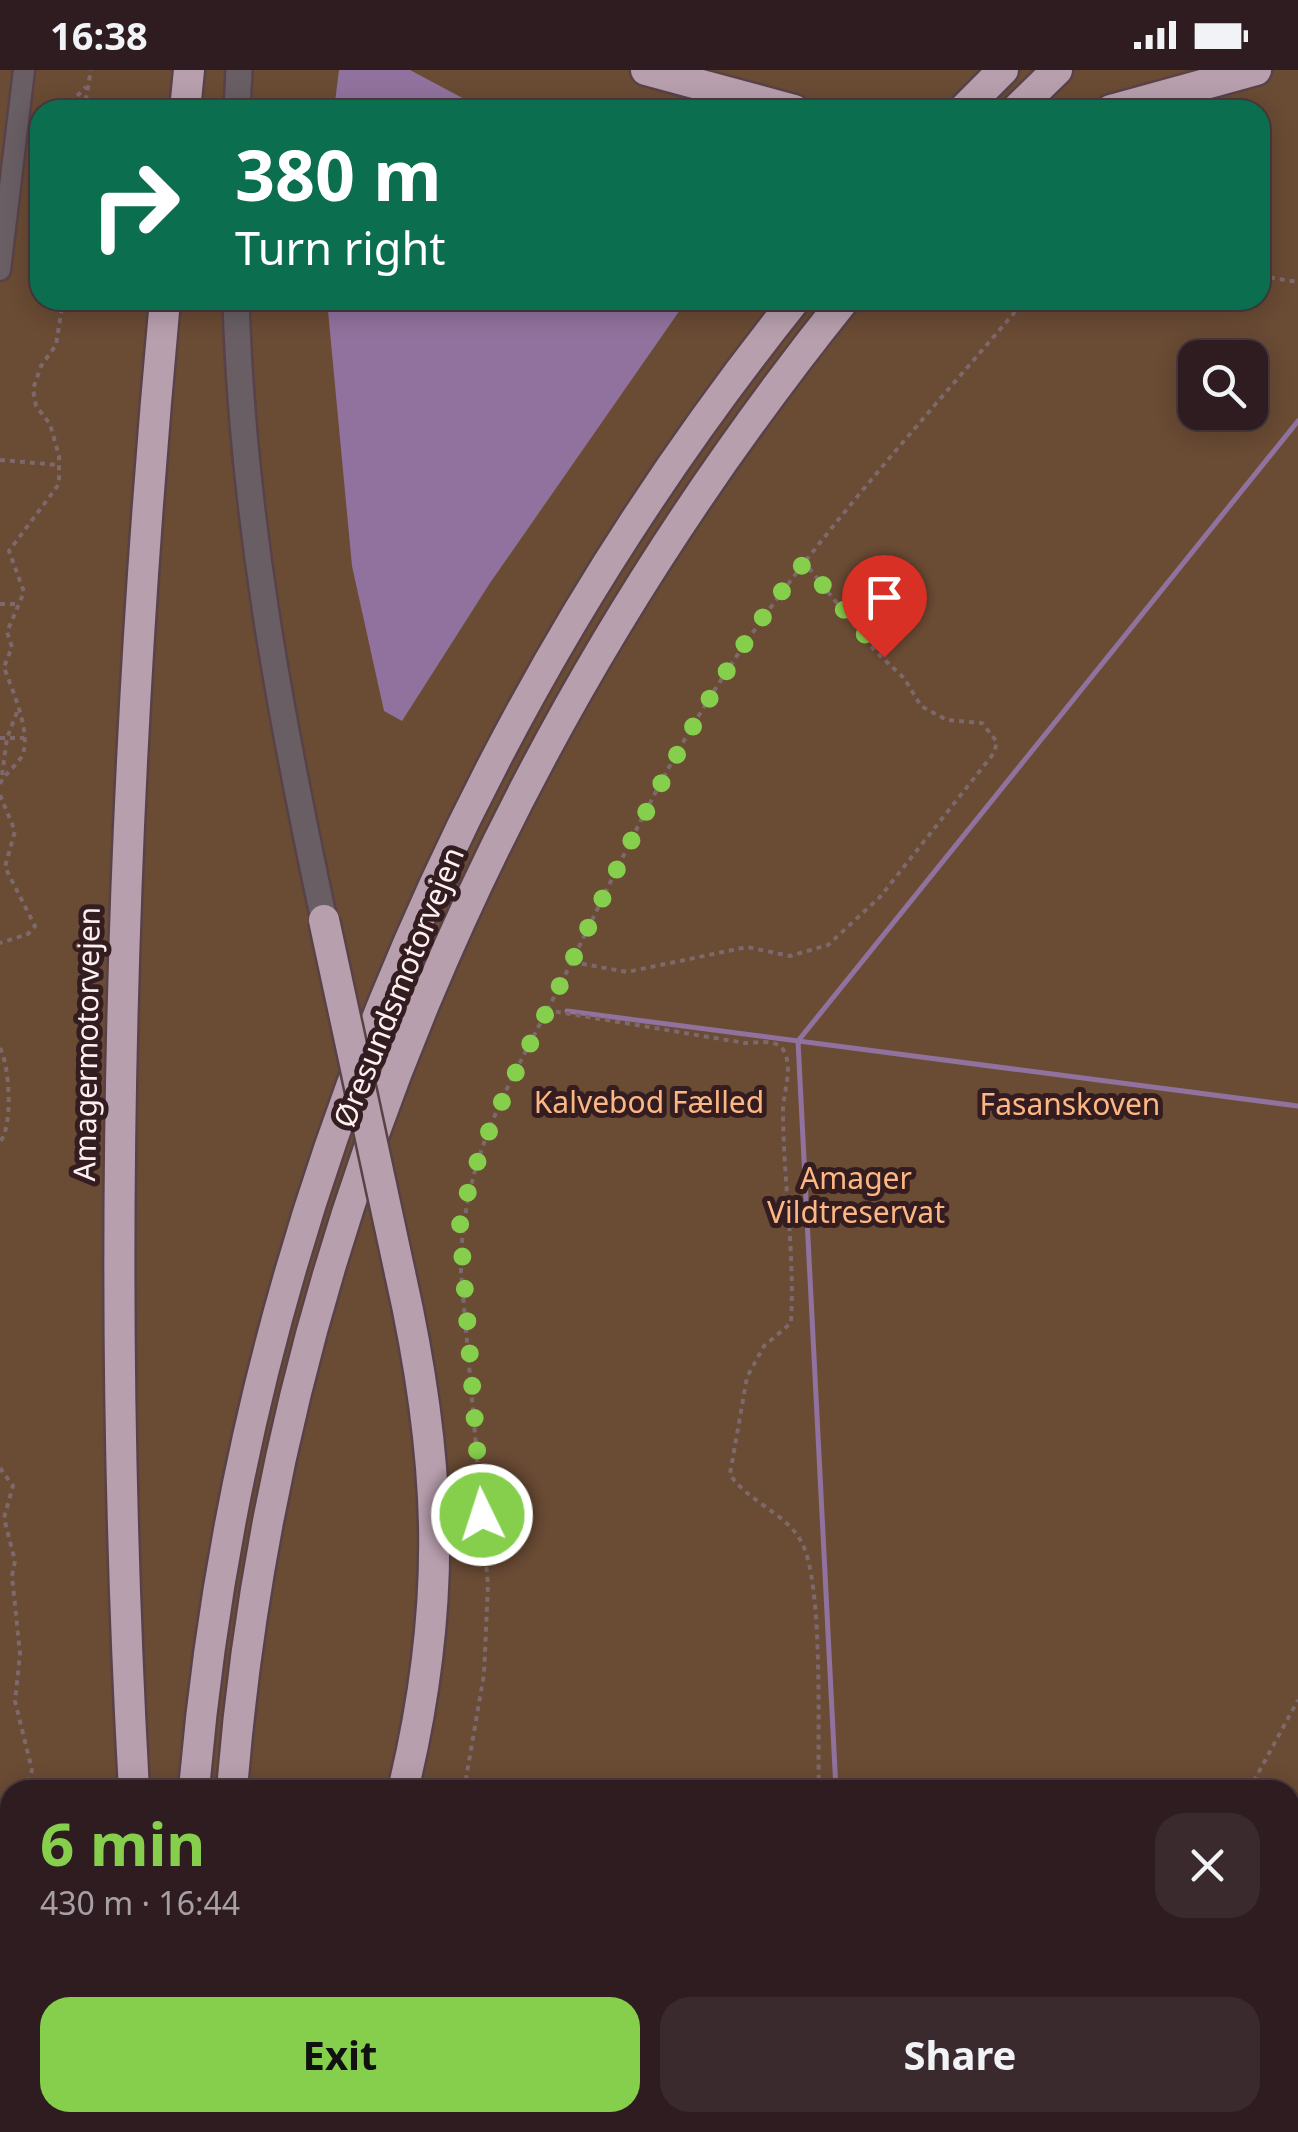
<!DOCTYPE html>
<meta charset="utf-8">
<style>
:root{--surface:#2e1c20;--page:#3a292d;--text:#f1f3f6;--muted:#a7a1a5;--line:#493a3e;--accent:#85cf4c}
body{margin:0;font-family:"Noto Sans",sans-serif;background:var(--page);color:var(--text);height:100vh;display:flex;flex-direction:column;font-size:38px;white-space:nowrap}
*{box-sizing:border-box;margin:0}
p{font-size:32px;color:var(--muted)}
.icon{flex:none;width:55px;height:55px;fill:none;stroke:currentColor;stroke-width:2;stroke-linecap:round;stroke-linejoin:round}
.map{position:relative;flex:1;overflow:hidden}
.side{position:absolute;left:0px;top:1710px;width:1300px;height:352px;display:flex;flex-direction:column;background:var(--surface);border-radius:30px 30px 0 0;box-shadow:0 5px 25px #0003,0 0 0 2px var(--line)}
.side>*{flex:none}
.top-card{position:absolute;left:30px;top:30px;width:1240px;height:210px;border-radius:30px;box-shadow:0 5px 25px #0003,0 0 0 2px var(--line);background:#0b6e4f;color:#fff;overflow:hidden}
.fabs{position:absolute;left:1178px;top:270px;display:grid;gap:20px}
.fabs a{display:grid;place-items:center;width:90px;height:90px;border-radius:20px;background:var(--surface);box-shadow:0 5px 25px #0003,0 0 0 2px var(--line);font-size:50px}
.pin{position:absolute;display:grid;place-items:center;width:85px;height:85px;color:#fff;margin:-102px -42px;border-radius:50% 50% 50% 0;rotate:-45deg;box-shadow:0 0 10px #0007}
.pin .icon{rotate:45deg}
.me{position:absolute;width:110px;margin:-55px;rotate:356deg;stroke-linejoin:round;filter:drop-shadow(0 0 8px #0008)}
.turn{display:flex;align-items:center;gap:35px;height:210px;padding:0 40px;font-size:45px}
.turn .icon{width:130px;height:130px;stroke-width:2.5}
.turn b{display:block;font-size:70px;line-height:85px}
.round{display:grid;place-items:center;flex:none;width:105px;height:105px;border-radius:30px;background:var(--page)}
.overview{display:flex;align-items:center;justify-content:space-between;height:170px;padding:0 40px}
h1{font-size:60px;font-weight:700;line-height:75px;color:var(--accent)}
.cta{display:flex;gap:20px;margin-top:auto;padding:20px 40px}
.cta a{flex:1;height:115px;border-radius:30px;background:var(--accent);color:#111;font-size:40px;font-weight:700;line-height:115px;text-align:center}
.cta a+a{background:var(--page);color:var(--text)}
.status{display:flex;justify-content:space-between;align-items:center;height:70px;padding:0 50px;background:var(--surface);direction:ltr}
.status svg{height:28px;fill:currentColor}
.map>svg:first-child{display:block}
.green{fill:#6a4b34;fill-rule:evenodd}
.water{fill:#91729e}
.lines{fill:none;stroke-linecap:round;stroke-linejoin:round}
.stream{stroke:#91729e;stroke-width:5}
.minor-casing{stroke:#594247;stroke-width:25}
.tertiary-casing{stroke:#594247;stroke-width:30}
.motorway-casing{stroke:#594247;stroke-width:35}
.path{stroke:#7d686c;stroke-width:4;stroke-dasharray:5 5;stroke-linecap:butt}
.minor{stroke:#685e64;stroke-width:20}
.tertiary{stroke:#685e64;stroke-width:25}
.motorway{stroke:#b89fae;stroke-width:30}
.motorway-bridge-casing{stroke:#594247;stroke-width:35;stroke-linecap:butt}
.motorway-bridge{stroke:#b89fae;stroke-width:30}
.route{stroke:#85cf4c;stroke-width:18;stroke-dasharray:0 32.4}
.labels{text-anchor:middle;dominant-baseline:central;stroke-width:10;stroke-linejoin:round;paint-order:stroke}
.street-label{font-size:30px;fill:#fdf0f2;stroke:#331d21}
.park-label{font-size:30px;fill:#fcb783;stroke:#331d21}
</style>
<div class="status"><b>16:38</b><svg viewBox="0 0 49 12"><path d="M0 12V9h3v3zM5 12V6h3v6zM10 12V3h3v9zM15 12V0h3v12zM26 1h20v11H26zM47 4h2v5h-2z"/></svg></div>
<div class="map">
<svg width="1298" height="2062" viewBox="0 0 1298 2062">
<rect width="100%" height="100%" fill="#3e262b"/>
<path class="green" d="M0,0H1298V2062H0ZM40,40H1260V230H40ZM1195,288H1250V342H1195ZM10,1720H1290V2052H10Z"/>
<path class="water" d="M339,0H410L485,40H334Z
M327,230H687L490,513L402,651L384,641L352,496Z"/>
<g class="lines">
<path class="stream" d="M567,941L1298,1036
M836,1720L798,971L1298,351
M879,2052L881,2062"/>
<g class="minor-casing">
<path id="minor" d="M0,200L24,0"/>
</g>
<g class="tertiary-casing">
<path id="tertiary" d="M237,40L239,0
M236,230C242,441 280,644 324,850"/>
</g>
<g class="motorway-casing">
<path id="motorway" d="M646,0L794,40
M185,40L189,0
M963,40L1003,0
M1016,40L1057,0
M1111,40L1256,0
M400,1203C442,1389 448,1534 403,1720
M134,1720C106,1222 119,726 165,230
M194,1720C240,1177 455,655 795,230
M232,1720C275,1173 503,655 844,230
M160,2052L161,2062
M185,2052V2062
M223,2052V2062
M320,2062L322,2052"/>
</g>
<path class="path" d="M63,40L86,17
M84,40L91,0
M1260,206L1298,212
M0,390L59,395
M0,534H20
M0,668H24
M2,705L7,668L17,642
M0,714C5,703 13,699 20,689C35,668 11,618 4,597L12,577L7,562L24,522L9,481L59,414V386L50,354L36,336L33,319L41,296L56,275L63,230
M0,725L15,761L5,797L35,856L28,864L0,873
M572,892L627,902L747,877L790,886L828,875L880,827L994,683L997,672L982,653L947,650L921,636L904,608L875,581L805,493
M546,940L745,973C756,973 774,969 782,978C794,994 784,1021 783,1038C783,1110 795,1181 791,1253L764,1276L747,1307L730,1404C746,1431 787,1443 802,1473C824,1516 817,1665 819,1720
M0,978C10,997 13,1056 0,1072
M0,1398L13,1416L4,1448L15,1491L12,1506L20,1584L15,1631L32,1700L26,1720
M464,1720L484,1604L488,1515L461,1202C460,1080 521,997 572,891C616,802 656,713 709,629C798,485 916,359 1025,230
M1249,1720L1298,1630
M0,2015L10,1999
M0,2031L5,2045L0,2060
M1272,2052L1275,2062
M388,2062L390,2052"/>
<use href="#minor" class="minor"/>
<use href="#tertiary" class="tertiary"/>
<use href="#motorway" class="motorway"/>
<g class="motorway-bridge-casing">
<path id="motorway-bridge" d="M324,850L400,1203"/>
</g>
<use href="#motorway-bridge" class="motorway-bridge"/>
</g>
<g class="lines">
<path class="route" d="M482,1445L460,1155C479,1060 530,978 572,891C639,753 707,613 804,493L884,587"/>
</g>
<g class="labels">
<g class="street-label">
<text transform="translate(398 917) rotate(-68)">Øresundsmotorvejen</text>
<text transform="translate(86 974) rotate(-89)">Amagermotorvejen</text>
</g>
<g class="park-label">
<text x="649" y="1031">Kalvebod Fælled</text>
<text x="1070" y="1033">Fasanskoven</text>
<text x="856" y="1107">Amager<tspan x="856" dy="34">Vildtreservat</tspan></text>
</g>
</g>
</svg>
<div class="fabs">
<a><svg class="icon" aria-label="search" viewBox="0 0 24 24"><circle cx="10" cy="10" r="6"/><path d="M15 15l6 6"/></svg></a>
</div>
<div class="pin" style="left:884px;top:587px;background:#d93025"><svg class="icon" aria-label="arrive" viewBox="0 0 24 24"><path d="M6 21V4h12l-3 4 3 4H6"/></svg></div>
<svg class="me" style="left:482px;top:1445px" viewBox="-20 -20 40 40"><circle r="17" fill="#85cf4c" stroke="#fff" stroke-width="3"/><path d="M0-11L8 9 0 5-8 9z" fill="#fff"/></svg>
<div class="top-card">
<div class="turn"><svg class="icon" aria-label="right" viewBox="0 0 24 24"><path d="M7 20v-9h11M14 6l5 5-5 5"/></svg><div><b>380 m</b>Turn right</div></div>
</div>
<section class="side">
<div class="overview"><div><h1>6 min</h1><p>430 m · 16:44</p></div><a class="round"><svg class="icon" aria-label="close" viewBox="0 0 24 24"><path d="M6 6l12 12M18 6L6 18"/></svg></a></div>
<div class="cta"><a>Exit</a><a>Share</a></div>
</section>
</div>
